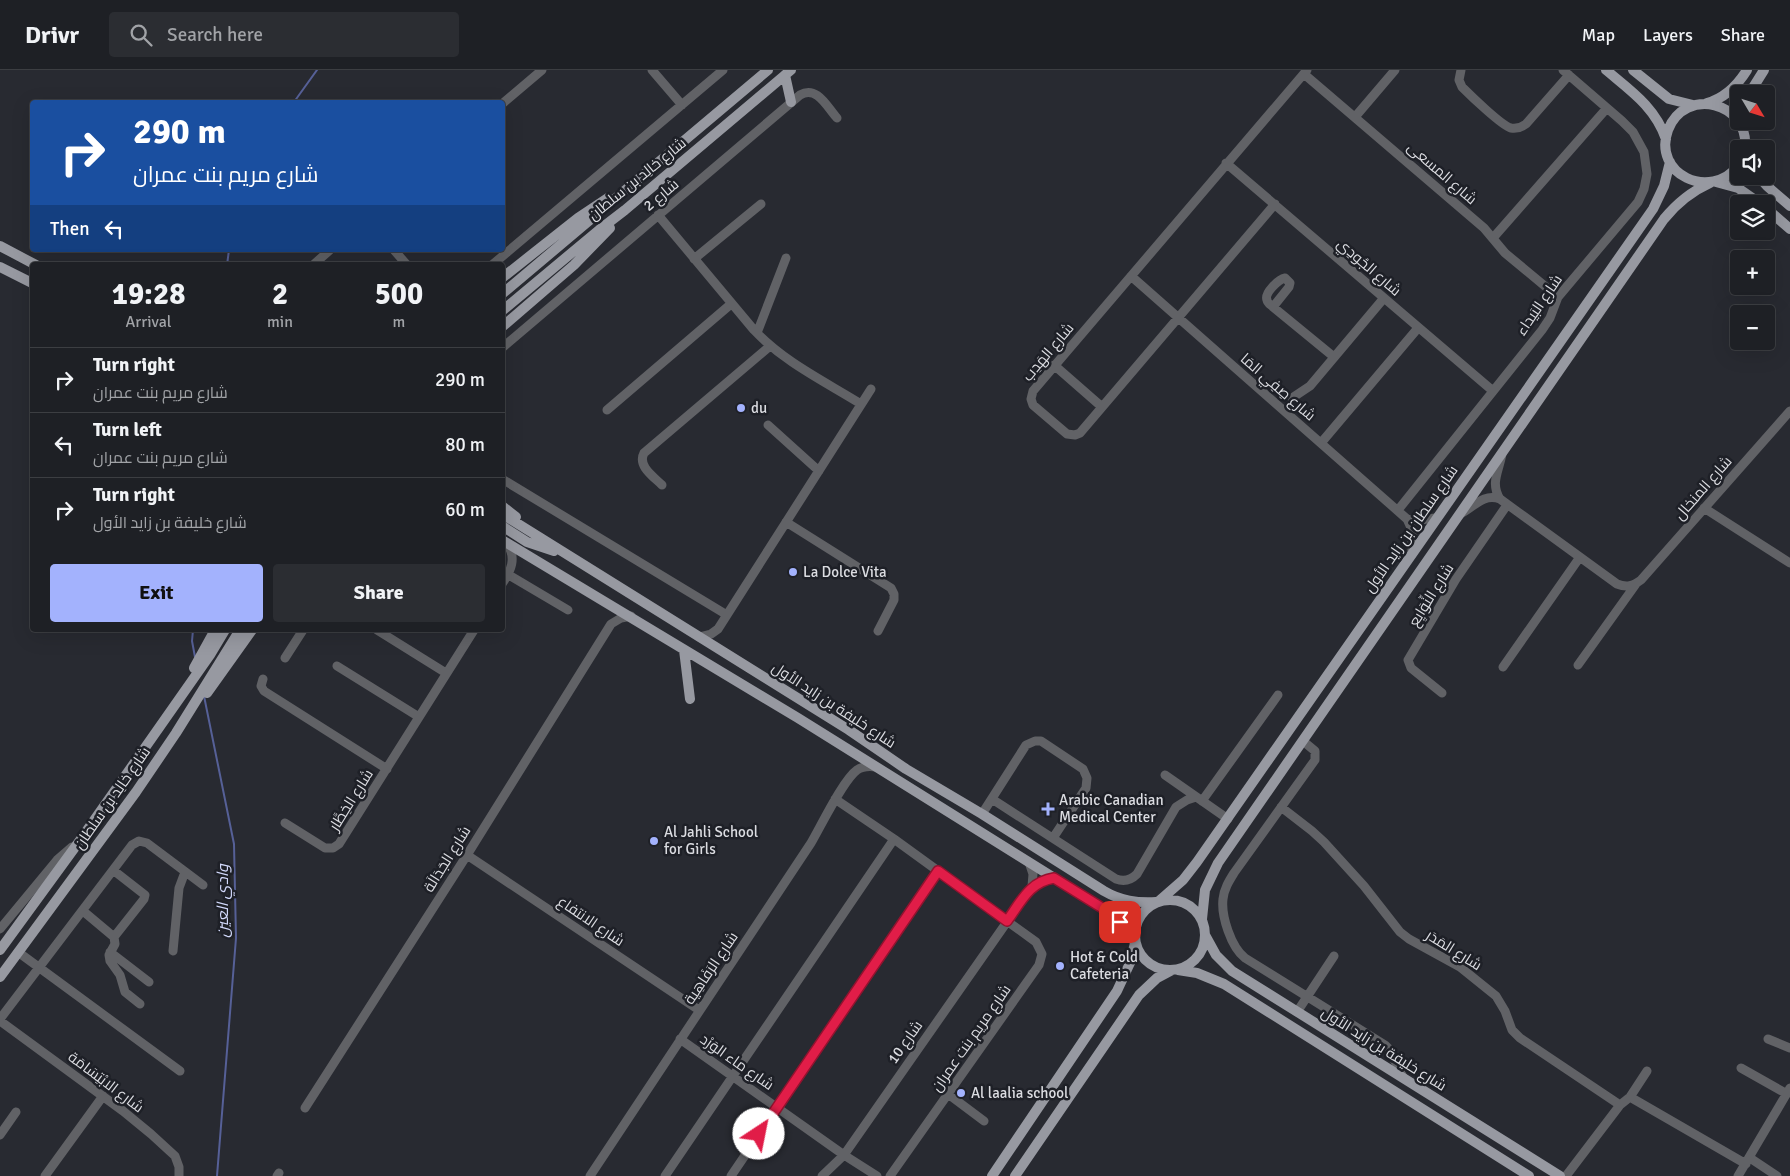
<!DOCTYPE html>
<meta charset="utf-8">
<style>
:root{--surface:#1e2025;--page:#2b2d32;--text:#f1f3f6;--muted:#a1a3a7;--line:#3c3e42;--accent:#a3b2fd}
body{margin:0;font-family:Signika,Cairo,sans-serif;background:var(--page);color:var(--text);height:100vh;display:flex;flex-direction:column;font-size:19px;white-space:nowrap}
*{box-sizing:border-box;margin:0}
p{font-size:16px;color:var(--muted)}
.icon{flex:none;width:28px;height:28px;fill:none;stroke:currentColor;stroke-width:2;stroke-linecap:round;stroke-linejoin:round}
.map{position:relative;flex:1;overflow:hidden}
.details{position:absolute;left:30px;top:192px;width:475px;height:370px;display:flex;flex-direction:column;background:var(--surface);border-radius:5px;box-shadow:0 5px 20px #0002,0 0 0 1px var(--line)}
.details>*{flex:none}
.hud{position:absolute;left:30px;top:30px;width:475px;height:152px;border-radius:5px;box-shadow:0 5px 20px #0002,0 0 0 1px var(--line);background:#1a4fa0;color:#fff;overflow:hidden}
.needle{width:32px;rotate:128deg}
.controls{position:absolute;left:1730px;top:15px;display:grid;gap:10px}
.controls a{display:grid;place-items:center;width:45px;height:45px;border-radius:5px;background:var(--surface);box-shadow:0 5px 20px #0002,0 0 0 1px var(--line);font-size:25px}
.pin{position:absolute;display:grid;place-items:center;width:42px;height:42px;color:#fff;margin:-21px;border-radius:10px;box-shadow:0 2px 8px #0006}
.me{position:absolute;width:55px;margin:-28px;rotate:34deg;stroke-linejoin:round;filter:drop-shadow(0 0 4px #0008)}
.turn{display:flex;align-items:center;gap:18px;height:105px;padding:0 20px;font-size:22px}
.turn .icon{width:65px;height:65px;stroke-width:2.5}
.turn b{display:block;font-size:35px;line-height:42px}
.then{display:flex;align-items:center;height:48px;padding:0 20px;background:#0003;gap:10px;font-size:19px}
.eta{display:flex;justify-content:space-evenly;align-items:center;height:85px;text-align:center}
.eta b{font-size:30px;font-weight:700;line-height:35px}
.cta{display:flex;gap:10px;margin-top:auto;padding:10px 20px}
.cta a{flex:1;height:58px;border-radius:5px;background:var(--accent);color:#111;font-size:20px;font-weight:700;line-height:58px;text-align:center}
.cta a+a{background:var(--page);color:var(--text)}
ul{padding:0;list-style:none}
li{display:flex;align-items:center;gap:15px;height:65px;padding:0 20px;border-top:1px solid var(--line)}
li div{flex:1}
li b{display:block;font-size:19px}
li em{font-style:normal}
header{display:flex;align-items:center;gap:30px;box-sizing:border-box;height:70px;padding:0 25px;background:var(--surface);border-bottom:1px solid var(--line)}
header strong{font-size:24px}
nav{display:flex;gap:28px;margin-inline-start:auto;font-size:18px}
.search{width:350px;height:45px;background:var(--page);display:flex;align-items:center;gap:12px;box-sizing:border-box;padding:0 18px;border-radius:5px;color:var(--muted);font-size:19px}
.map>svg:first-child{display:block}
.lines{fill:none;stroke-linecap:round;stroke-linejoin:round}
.stream{stroke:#566097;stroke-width:2}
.minor{stroke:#616266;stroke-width:9}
.major{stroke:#9799a1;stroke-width:10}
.route-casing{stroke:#92132f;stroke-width:12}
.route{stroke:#e11d48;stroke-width:9}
.poi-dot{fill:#a3b2fd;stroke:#1e2027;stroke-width:2}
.labels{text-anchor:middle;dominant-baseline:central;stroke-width:5;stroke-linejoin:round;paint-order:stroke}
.street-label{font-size:15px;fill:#dbdce1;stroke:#1e2027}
.poi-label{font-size:15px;fill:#dbdce1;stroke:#1e2027;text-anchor:start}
.water-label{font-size:16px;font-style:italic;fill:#d2d9fb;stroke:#1e2027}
</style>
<header>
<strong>Drivr</strong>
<div class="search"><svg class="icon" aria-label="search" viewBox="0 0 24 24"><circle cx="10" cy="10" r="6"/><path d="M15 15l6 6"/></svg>Search here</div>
<nav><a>Map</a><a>Layers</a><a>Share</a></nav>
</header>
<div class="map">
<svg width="1790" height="1106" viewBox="0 0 1790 1106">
<rect width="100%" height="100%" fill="#282a31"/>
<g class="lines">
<path class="stream" d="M294,32L317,0
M227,195L229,180
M193,560L192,571L195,587
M204,626L234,774L236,868L217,1106"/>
<path class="minor" d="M652,0L682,35
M1461,0L1459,10L1462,17C1470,25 1502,56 1511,58C1517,59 1522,57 1526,54L1569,5
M1304,4L1484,158L1505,183L1558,227
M502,34L542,0
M1355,47L1395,0
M1226,93L1493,321
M1275,134L1080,363L1075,365L1067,364L1033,335L1031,329L1033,321L1307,0
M658,145L754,260C784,292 824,311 861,334
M1493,168L1607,38
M394,180L407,195
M694,189L761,134
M313,195L330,180
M492,195L723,0
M1131,206L1407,449L1412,460V484
M1273,237L1289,217L1290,213L1285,208C1279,209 1264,223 1267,230C1267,233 1271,235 1273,237L1334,287
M757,263L786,188
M502,278L800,25C817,15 827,37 837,48
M1054,295L1102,337
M1292,328L1310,316L1384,228
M607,340L731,234
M768,355L819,401
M1321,373L1418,258
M502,409L727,545
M662,415C654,407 637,396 644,383L770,276
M1500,429C1490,413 1499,401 1502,384
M1704,438L1790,493
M1398,440L1542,260L1550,248L1558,227L1638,132L1644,119L1647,104L1644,82L1633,62L1622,51L1563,0
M1460,444C1474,437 1483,423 1500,429L1617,514C1627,518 1633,516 1641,510L1790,341
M1407,449C1419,454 1426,447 1437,448
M786,452L891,518L894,524V530L878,561
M502,501L568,540
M502,514C511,501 517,488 507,474
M377,560L446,603
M699,567L711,564L718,559L871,319
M285,588L303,560
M1578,595L1636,514
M337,596L419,647
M1503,597L1580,487
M263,609L261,616L264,621L387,699
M1442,623L1411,598L1408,590L1456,509L1507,435
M1303,671L1315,681V690L1234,803C1229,811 1224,819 1223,829C1221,846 1231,877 1245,888L1385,975L1388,978L1403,1007
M1165,705L1228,749
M835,729L894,769L1007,851L1036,872L1042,884L1039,895L890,1106
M992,729L1116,809C1124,812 1131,810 1137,804L1176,737L1187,730L1196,727
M1202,731L1278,625
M1281,737L1312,761L1324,772L1364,816L1400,862L1409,869L1460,897L1496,926L1505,941L1512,960L1520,968L1620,1035
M982,744L1026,675L1035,671H1041L1083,699L1087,708L1086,718L1053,768
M285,753L325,778H333L339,774L474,560
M467,785L699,940
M113,800L145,825L144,829L114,867L115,874L109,885L110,891L120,905L125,922L140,934
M1032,816L1043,811L1054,808
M83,841L114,867
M0,859L57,790L72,777
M173,881L179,818L185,802
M18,882L180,1001
M110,882L149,912
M1297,942L1334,886
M0,949L132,775L139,771L147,773L203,815
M0,951L123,1041L151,1064L175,1086L179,1097V1106
M680,969L844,1085L877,1106
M1768,969L1790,978
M1741,998L1787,1024
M948,1024L984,1051
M1630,1027L1746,1094
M305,1038L467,785L611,554L621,548L631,546
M0,1065L16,1042
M1750,1088L1777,1106
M45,1106L103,1026
M277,1106L279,1103
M590,1106L811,773C821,756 843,710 857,700C863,696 869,696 876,697
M665,1106L894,769
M731,1106L938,801
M822,1106L844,1085L1032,816L1033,804L1029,792
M1566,1106L1620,1035L1630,1027L1647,1001
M1738,1106L1790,1018"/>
<path class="major" d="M1606,0C1631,21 1655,37 1666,69
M1633,0L1669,29L1693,35
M785,5L791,32
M1749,24L1764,0
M1707,33C1725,28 1737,16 1747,0
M1739,95C1710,132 1652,104 1668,60C1685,16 1750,32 1745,79
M1758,106L1767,116L1790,136
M1716,112L1738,118L1761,134
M1766,138L1790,159
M0,176L36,195
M0,197L32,213
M502,208L578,148L608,128
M502,224L768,0
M502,241L599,160L625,140L791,0
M502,257L574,195L610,158
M502,436L516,447
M502,444L849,660L906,699L982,744L1104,821C1121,831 1137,833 1156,832
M502,456L527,472L554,481
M502,470L798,648L1104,839L1120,851L1134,871
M684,580L690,629
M194,598L215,560
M207,623L252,560
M1135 865a35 35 0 1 1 70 0a35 35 0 1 1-70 0Z
M1159,831L1183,810L1197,792L1653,139L1664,116L1670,92
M1202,849L1205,820L1218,793L1664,149C1677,133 1690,122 1710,113
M1205,865L1216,885L1232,901L1560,1106
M0,880L81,769L210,585L225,560
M1178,900L1197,903L1224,914L1529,1106
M0,907L136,722L176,663L240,560
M992,1106L1117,921L1130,893L1135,873
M1015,1106L1139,925L1157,908L1172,900"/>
</g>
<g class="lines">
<g class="route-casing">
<path id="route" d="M759,1064L938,801L1007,851C1021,832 1029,812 1054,808L1104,839L1120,852"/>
</g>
<use href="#route" class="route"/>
</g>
<g class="poi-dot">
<circle cx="741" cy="338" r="5"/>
<circle cx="793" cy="502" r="5"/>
<path d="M1045.5 731.5h5v5h5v5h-5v5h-5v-5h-5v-5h5z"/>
<circle cx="654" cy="771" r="5"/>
<circle cx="1060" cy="896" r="5"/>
<circle cx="961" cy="1023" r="5"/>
</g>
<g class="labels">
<g class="street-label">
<text transform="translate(1442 103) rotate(41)">شارع المسعى</text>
<text transform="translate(637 109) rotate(-39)">شارع خالِد بن سلطان</text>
<text transform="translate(661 125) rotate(-40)">شارع 2</text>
<text transform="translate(1369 197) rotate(41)">شارع الجُودِي</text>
<text transform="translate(1539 235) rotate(-56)">شارع البَيداء</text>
<text transform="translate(1048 282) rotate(-50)">شارع الهَدِب</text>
<text transform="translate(1278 317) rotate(41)">شارع صِفِي المَا</text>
<text transform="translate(1703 418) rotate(-49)">شارع المنخال</text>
<text transform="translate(1411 459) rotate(-55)">شارع سلطان بن زايد الأول</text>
<text transform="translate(1431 525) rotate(-58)">شارع النِّوَايِع</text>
<text transform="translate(834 635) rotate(33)">شارع خليفة بن زايد الأول</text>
<text transform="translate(112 728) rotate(-55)">شارع خالِد بن سلطان</text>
<text transform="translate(351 730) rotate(-58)">شارع الخِطَّار</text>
<text transform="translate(447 789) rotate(-58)">شارع الجَدَالَة</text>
<text transform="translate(591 851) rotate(34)">شارع الانتفاع</text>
<text transform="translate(1454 880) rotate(32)">شارع المَدَر</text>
<text transform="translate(711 898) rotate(-56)">شارع الرَفَاهِية</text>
<text transform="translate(971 968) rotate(-55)">شارع مريم بنت عمران</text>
<text transform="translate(905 972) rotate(-55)">شارع 10</text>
<text transform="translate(1384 979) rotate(32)">شارع خليفة بن زايد الأول</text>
<text transform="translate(737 992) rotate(35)">شارع ماء الوَرْد</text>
<text transform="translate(106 1012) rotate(37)">شارع الابْتِسَامَة</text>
</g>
<g class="poi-label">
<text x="751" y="338">du</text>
<text x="803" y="502">La Dolce Vita</text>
<text x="1059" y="730">Arabic Canadian<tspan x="1059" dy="17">Medical Center</tspan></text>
<text x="664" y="762">Al Jahli School<tspan x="664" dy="17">for Girls</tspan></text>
<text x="1070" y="887">Hot &amp; Cold<tspan x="1070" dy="17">Cafeteria</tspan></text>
<text x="971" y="1023">Al laalia school</text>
</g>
<g class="water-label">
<text transform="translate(223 831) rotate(-90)">وادي العين</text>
</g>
</g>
</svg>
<div class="controls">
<a><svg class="needle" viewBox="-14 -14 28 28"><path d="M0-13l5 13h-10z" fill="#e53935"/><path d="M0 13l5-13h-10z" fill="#a1a3a7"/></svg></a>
<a><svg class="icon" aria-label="sound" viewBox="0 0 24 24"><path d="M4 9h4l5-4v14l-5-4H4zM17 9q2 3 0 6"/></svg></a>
<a><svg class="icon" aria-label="layers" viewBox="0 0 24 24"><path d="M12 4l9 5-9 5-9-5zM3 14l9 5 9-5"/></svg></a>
<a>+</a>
<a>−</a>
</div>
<div class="pin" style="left:1120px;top:852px;background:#d93025"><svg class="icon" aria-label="arrive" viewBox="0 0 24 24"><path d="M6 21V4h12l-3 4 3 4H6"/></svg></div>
<svg class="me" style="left:759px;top:1064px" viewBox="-20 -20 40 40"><circle r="19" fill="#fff"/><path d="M0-13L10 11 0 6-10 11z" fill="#e11d48"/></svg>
<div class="hud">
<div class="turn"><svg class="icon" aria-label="right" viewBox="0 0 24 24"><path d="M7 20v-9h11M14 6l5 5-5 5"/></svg><div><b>290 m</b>شارع مريم بنت عمران</div></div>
<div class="then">Then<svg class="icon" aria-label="left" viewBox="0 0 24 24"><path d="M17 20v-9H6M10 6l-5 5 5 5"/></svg></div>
</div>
<section class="details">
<div class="eta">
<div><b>19:28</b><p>Arrival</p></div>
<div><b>2</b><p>min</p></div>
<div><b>500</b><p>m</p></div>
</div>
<ul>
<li><svg class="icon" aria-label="right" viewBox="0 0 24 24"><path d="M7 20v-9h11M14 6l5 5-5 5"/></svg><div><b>Turn right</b><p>شارع مريم بنت عمران</p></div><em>290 m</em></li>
<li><svg class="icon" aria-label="left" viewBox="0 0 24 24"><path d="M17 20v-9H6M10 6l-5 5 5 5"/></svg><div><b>Turn left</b><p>شارع مريم بنت عمران</p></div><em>80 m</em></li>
<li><svg class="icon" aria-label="right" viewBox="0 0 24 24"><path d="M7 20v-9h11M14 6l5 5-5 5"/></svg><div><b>Turn right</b><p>شارع خليفة بن زايد الأول</p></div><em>60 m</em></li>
</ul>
<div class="cta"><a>Exit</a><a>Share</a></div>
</section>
</div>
